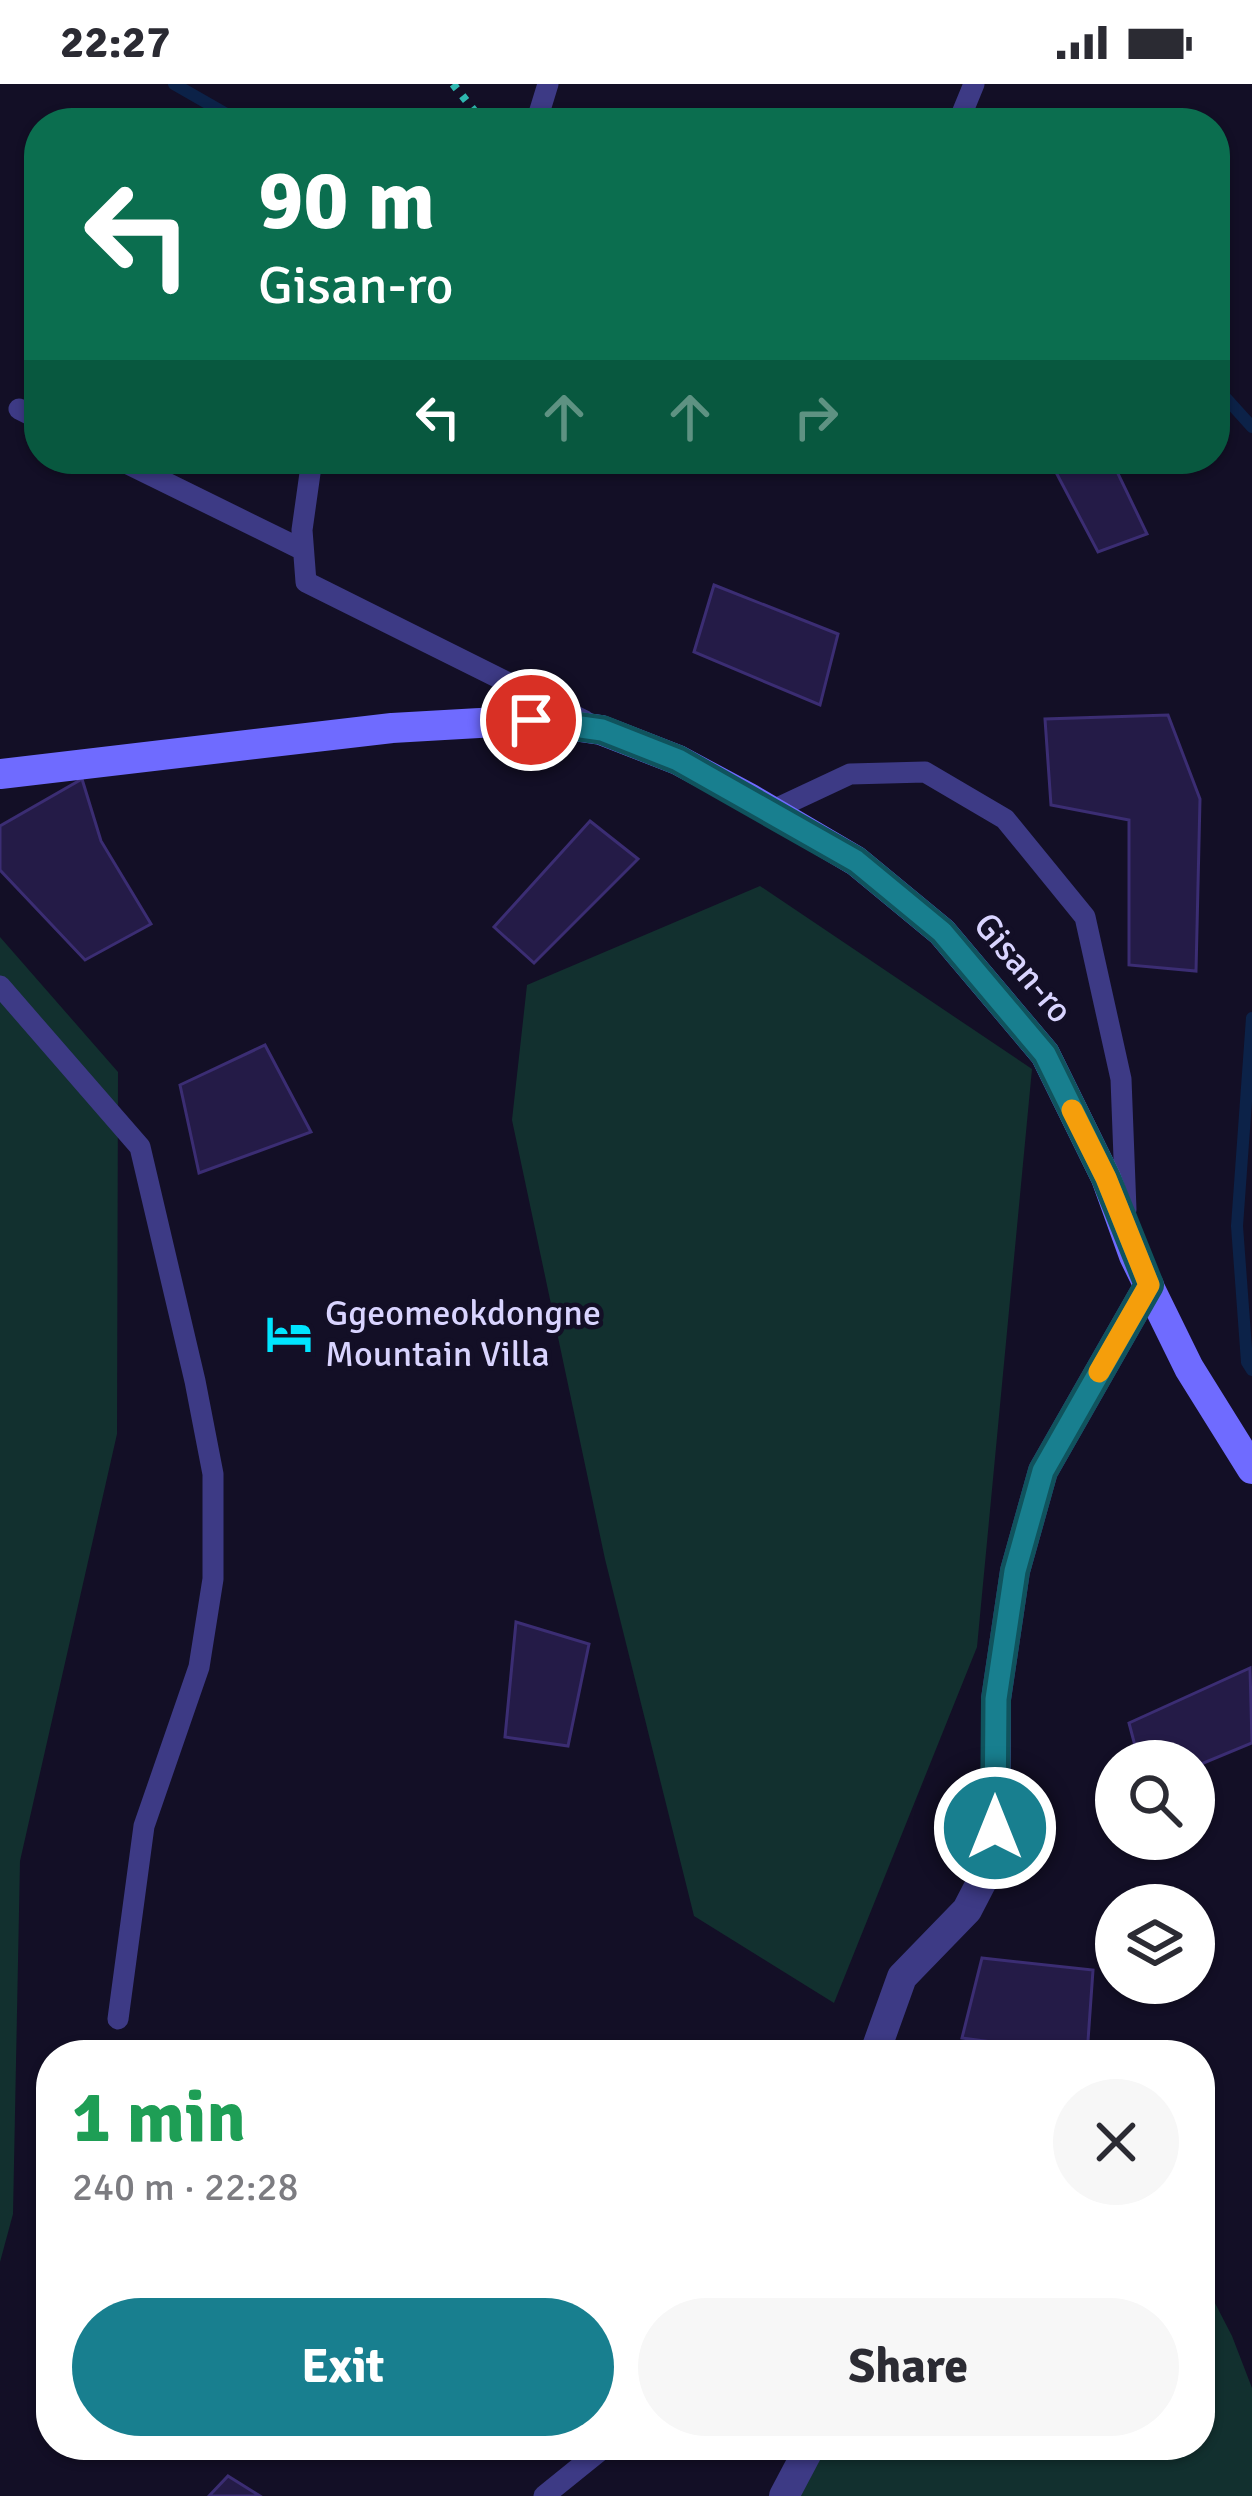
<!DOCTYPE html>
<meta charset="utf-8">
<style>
:root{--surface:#fff;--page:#f7f7f7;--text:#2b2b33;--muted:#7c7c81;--accent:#187f8f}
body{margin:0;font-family:Signika,sans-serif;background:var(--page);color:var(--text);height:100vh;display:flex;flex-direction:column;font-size:45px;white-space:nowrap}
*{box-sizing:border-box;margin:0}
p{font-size:39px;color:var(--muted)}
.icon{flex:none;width:66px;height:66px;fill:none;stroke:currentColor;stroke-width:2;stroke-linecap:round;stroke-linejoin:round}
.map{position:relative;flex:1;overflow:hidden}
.panel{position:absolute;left:36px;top:1956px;width:1179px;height:420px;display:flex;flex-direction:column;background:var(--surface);border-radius:48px;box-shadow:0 3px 9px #0004}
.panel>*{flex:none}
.guide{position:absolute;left:24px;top:24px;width:1206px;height:366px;border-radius:48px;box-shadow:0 3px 9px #0004;background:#0b6e4f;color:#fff;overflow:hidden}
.tools{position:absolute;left:1095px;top:1656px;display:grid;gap:24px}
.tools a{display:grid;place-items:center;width:120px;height:120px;border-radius:50%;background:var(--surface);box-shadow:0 3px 9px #0004;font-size:60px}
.pin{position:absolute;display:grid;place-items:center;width:102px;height:102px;color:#fff;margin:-51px;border:6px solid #fff;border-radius:50%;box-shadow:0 3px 12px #0007}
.me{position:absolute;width:132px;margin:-66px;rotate:0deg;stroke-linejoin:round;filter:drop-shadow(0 0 9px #0008)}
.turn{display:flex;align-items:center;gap:42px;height:252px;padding:0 36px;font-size:54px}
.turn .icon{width:156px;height:156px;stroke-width:2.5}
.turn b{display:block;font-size:84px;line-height:102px}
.lanes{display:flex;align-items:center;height:114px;padding:0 36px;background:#0003;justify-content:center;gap:60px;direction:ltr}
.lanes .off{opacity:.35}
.round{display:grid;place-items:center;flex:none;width:126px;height:126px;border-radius:63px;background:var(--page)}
.headline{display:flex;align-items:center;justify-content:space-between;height:204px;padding:0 36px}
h1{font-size:72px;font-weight:700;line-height:90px;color:#1e9e55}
.cta{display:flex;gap:24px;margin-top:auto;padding:24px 36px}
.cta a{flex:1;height:138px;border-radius:72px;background:var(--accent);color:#fff;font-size:48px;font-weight:700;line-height:138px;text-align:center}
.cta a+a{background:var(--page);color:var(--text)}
.status{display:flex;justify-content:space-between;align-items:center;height:84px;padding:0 60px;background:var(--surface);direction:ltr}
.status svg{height:33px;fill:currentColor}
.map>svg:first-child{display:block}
.green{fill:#12302f}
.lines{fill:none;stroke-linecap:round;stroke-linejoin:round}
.stream{stroke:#0c2248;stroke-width:12}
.building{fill:#241b47;stroke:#3b2d73;stroke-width:3}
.path{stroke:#2fb8b0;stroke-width:8;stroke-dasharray:6 9;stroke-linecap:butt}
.service{stroke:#3d3a85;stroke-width:21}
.minor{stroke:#3d3a85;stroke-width:30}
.secondary{stroke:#6f6bff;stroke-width:30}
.route-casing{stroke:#10535d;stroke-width:30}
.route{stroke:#187f8f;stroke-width:21}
.slow{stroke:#f59e0b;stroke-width:21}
.labels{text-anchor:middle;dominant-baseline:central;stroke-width:9;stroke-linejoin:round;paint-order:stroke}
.street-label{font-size:36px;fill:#d9d4ff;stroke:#130f26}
.poi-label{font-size:36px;fill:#d9d4ff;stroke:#130f26;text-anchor:start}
</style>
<div class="status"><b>22:27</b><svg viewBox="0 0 49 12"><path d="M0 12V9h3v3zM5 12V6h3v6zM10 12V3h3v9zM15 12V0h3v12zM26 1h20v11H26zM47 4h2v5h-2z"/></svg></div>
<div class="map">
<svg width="1252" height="2412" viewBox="0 0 1252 2412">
<rect width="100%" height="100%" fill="#130f26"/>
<path class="green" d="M760,802L1032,985L977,1563L834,1919L694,1832L605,1475L512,1036L527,901Z
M0,853L118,988L117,1350L20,1777L13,2130L0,2178Z
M1200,2190L1232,2252L1252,2304V2412H786L822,2361H1200Z"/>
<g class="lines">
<path class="stream" d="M174,0L242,39
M1215,302L1252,343
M1252,934L1237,1142L1247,1278L1252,1286"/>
</g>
<path class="building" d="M1049,375H1111L1147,450L1098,468Z
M714,501L838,550L820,621L694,568Z
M1168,631L1200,715L1196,887L1129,881V736L1051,721L1045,635Z
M82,695L101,757L151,840L85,876L0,786V742Z
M590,737L638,775L534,879L494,843Z
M265,961L311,1048L199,1089L180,1001Z
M516,1538L589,1560L568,1662L505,1653Z
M1250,1584L1252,1659L1194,1683V1677H1139L1129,1639Z
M982,1874L1093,1886L1087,1971L962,1954Z
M228,2392L260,2412H209Z"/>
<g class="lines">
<path class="path" d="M453,0L484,39"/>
<path class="service" d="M536,39L548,0
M958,39L974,0
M19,325L39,335
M118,375L303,466
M312,375L302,446L306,498L585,637
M771,727L850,690L925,688L1005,735L1085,833L1121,995L1126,1126
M0,902L140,1063L195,1297L213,1390V1495L199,1583L144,1742L118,1935
M544,2412L607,2361"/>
<path class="minor" d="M874,1971L902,1893L967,1826L996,1770V1615L1015,1487L1043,1387L1149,1201
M784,2412L811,2361"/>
<path class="secondary" d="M0,690L392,644L531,636L601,646L678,676L749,714L856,777L942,848L1045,970L1106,1094L1134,1172L1189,1284L1252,1385"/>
</g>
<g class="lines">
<g class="route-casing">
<path id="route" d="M531,636L602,646L678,676L856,777L942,848L1045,970L1106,1094L1149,1201L1043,1387L1015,1487L996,1615L995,1744"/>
</g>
<use href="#route" class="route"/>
<path class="slow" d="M1072,1026L1106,1094L1149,1201L1099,1288"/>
</g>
<defs>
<g id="hotel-bare" transform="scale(3.6)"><path d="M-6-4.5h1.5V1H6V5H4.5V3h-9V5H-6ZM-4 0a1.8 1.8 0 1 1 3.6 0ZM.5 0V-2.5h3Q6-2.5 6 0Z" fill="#00e5ff" stroke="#130f26" stroke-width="2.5" paint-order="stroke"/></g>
</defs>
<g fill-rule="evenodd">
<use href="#hotel-bare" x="289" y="1250"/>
</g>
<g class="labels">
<g class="street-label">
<text transform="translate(1023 884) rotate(50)">Gisan-ro</text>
</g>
<g class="poi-label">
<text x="325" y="1229">Ggeomeokdongne<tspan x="325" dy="41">Mountain Villa</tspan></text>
</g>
</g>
</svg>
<div class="tools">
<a><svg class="icon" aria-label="search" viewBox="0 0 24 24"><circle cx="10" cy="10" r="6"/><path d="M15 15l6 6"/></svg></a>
<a><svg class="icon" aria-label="layers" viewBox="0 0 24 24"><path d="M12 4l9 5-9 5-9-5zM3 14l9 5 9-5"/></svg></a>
</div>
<div class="pin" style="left:531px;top:636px;background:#d93025"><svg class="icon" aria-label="arrive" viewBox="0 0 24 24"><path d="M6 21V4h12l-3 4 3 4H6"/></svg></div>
<svg class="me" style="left:995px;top:1744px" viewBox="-20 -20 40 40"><circle r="17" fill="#187f8f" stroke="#fff" stroke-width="3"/><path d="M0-11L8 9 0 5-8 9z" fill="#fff"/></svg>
<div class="guide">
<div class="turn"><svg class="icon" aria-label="left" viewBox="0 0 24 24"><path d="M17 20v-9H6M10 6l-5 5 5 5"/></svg><div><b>90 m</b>Gisan-ro</div></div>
<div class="lanes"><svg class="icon" aria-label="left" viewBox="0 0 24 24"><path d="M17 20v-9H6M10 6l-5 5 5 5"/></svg><svg class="icon off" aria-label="ahead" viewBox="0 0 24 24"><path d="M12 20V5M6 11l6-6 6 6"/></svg><svg class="icon off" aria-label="ahead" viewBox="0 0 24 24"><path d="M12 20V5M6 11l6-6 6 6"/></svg><svg class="icon off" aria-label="right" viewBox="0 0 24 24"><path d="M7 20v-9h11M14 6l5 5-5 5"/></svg></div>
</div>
<section class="panel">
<div class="headline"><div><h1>1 min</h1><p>240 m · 22:28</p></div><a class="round"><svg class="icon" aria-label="close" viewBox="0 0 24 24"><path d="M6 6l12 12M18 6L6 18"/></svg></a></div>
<div class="cta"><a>Exit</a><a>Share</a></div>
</section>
</div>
